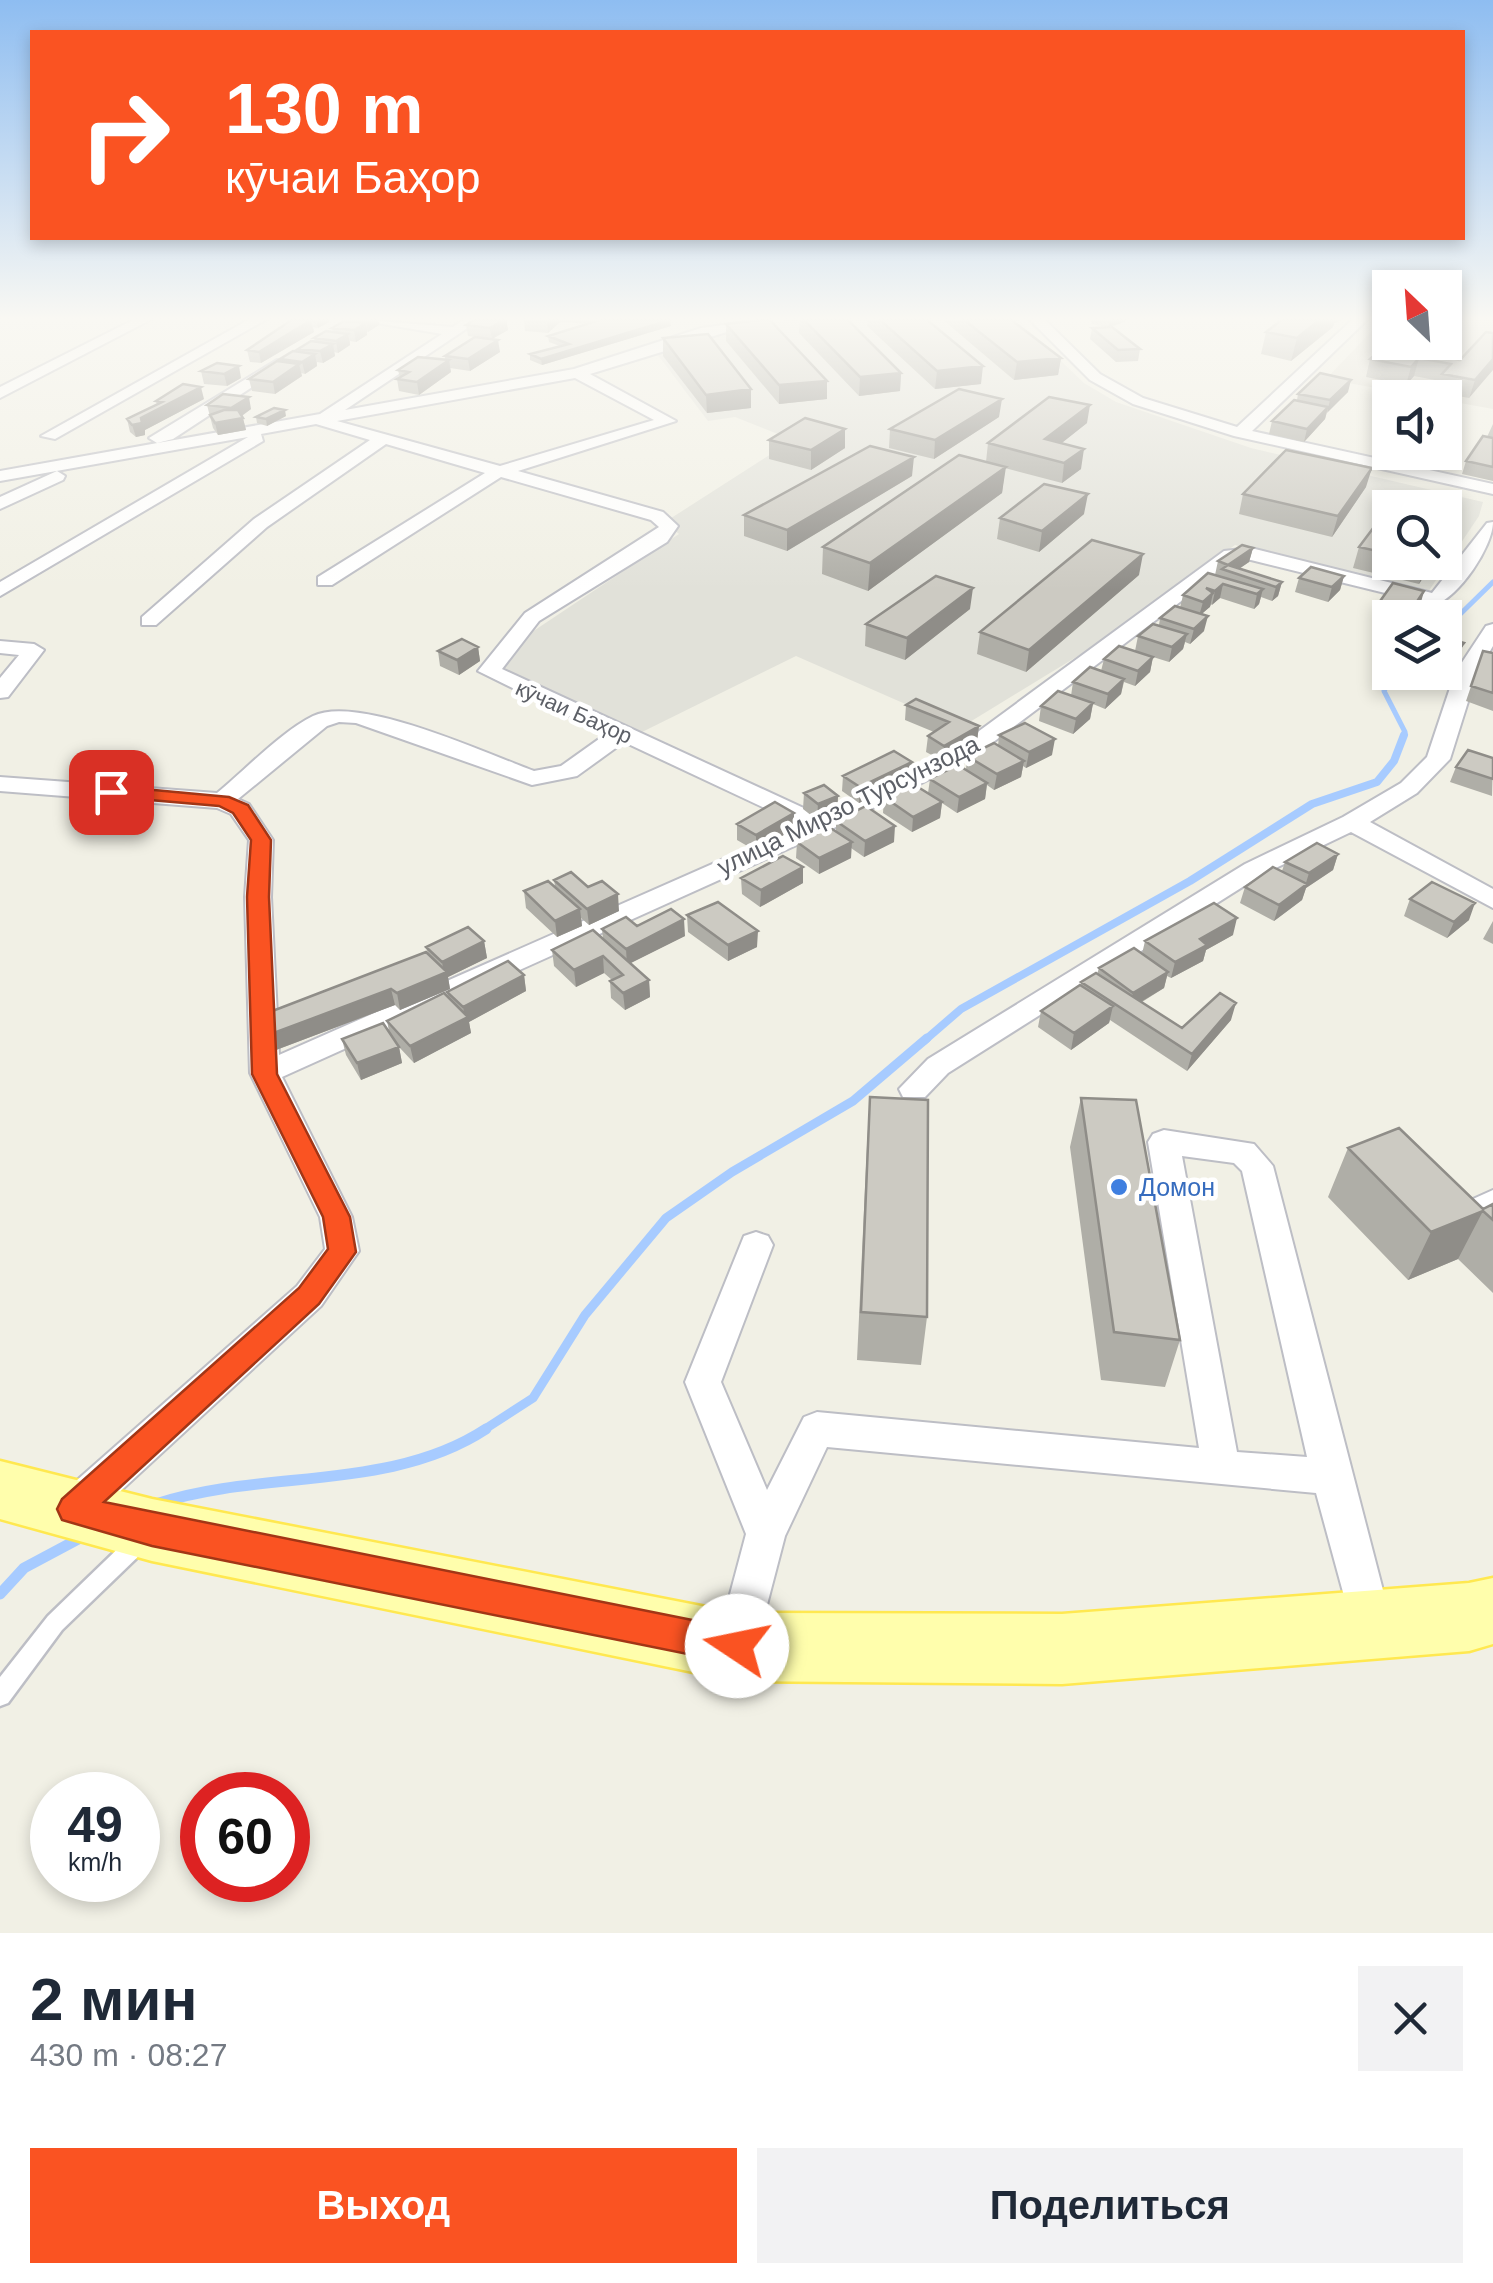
<!DOCTYPE html>
<html lang="ru">
<meta charset="utf-8">
<style>
:root{--surface:#fff;--page:#f2f2f3;--text:#1f2937;--muted:#747a83;--accent:#fa5322}
body{margin:0;font-family:Arial,sans-serif;background:var(--page);color:var(--text);height:100vh;display:flex;flex-direction:column;font-size:38px;white-space:nowrap}
*{box-sizing:border-box;margin:0}
p{font-size:32px;color:var(--muted)}
.icon{flex:none;width:55px;height:55px;fill:none;stroke:currentColor;stroke-width:2;stroke-linecap:round;stroke-linejoin:round}
.map{position:relative;height:1933px;overflow:hidden}
.panel{display:flex;flex-direction:column;background:var(--surface);flex:1}
.panel>*{flex:none}
.guide{position:absolute;left:30px;top:30px;width:1435px;height:210px;border-radius:0px;box-shadow:0 5px 15px #0003;background:#fa5322;color:#fff;overflow:hidden}
.needle{width:65px;rotate:335deg}
.buttons{position:absolute;left:1372px;top:270px;display:grid;gap:20px}
.buttons a{display:grid;place-items:center;width:90px;height:90px;border-radius:0px;background:var(--surface);box-shadow:0 5px 15px #0003;font-size:50px}
.speed{position:absolute;left:30px;top:1772px;display:flex;gap:20px;font-size:50px;font-weight:700;text-align:center}
.speed>*{display:grid;place-content:center;width:130px;height:130px;border-radius:50%;background:var(--surface);box-shadow:0 5px 15px #0003;line-height:1}
.speed small{font-size:25px;font-weight:400}
.speed .limit{border:15px solid #d22;background:#fff;color:#111}
.pin{position:absolute;display:grid;place-items:center;width:85px;height:85px;color:#fff;margin:-42px;border-radius:20px;box-shadow:0 5px 15px #0006}
.me{position:absolute;width:110px;margin:-55px;rotate:281deg;stroke-linejoin:round;filter:drop-shadow(0 0 8px #0008)}
.turn{display:flex;align-items:center;gap:35px;height:210px;padding:0 30px;font-size:45px}
.turn .icon{width:130px;height:130px;stroke-width:2.5}
.turn b{display:block;font-size:70px;line-height:85px}
.round{display:grid;place-items:center;flex:none;width:105px;height:105px;border-radius:0px;background:var(--page)}
.overview{display:flex;align-items:center;justify-content:space-between;height:170px;padding:0 30px}
h1{font-size:60px;font-weight:700;line-height:75px}
.primary-button{display:flex;gap:20px;margin-top:auto;padding:20px 30px}
.primary-button a{flex:1;height:115px;border-radius:0px;background:var(--accent);color:#fff;font-size:40px;font-weight:700;line-height:115px;text-align:center}
.primary-button a+a{background:var(--page);color:var(--text)}
.map>svg:first-child{display:block}
.industrial{fill:#e1e1d9;fill-rule:evenodd}
.education{fill:#e1dfd4}
.lines{fill:none;stroke-linecap:round;stroke-linejoin:round}
.stream-far3{stroke:#a7cbff;stroke-width:5}
.stream-far2{stroke:#a7cbff;stroke-width:8}
.stream-far1{stroke:#a7cbff;stroke-width:9}
.stream{stroke:#a7cbff;stroke-width:11}
.lane-casing{stroke:#bdbec5;stroke-width:5}
.street-casing{stroke:#bdbec5;stroke-width:4}
.primary-casing{stroke:#ffe850;stroke-width:5}
.lane{fill:#fff;fill-rule:evenodd}
.street{fill:#fff;fill-rule:evenodd}
.primary{fill:#fffeac;fill-rule:evenodd}
.wall{fill:#afaea7}
.shaded-wall{fill:#8f8d88}
.building{fill:#cccac2;stroke:#8f8d88;stroke-width:2.5}
.route{fill:#fa5322;stroke:#a23616;stroke-width:2.5}
.shop-dot{fill:#3f7fe0;stroke:#fff;stroke-width:4}
.labels{text-anchor:middle;dominant-baseline:central;stroke-width:9;stroke-linejoin:round;paint-order:stroke}
.far-street-label{font-size:22px;fill:#5d6067;stroke:#fff}
.street-label{font-size:25px;fill:#5d6067;stroke:#fff}
.shop-label{font-size:25px;fill:#366cbe;stroke:#fff;text-anchor:start}
</style>
<div class="map">
<svg width="1493" height="1933" viewBox="0 0 1493 1933">
<rect width="100%" height="100%" fill="#f1f0e5"/>
<path class="industrial" d="M792,319H1017L1084,383L1116,402L1251,448L1483,502L1479,516L1426,595L1235,545L1086,651L960,728L796,656L638,734L498,670L526,636L679,534L665,522L793,440L735,417L708,421L657,354L713,334ZM1390,508H1445V562H1390Z"/>
<path class="education" d="M1383,319H1390V342H1445V319H1493V409L1326,379Z"/>
<g class="lines">
<path class="stream-far3" d="M1445,629L1493,582
M1394,672L1384,691L1405,732L1403,738"/>
<path class="stream-far2" d="M924,1041L961,1009L1190,881L1312,804L1377,782L1394,761L1404,735"/>
<path class="stream-far1" d="M482,1431L533,1398L585,1315L666,1218L732,1172L853,1101L927,1038"/>
<path class="stream" d="M156,1504C262,1469 390,1492 486,1429
M0,1594L24,1568L84,1536"/>
<g class="lane-casing">
<path id="lane" d="M140,1532L147,1534L150,1541L147,1548L62,1630L8,1703L0,1706V1677L48,1616L133,1534Z"/>
</g>
<g class="street-casing">
<path id="street" d="M135,319H152L0,398V387Z
M250,319H267L55,439L41,436Z
M353,319L453,327L465,319H481L345,410L574,369L701,328L769,319L590,374L676,421L518,471L663,512L678,526L667,542L539,621L502,669L821,816L960,745L1224,551L1251,548L1432,593L1487,523L1493,522C1493,546 1459,598 1434,605L1251,560H1236L976,755L830,830L282,1077L352,1217L359,1251L321,1306L87,1522L73,1527L59,1522L53,1509L59,1496L297,1286L325,1249L320,1217L250,1073L245,897L249,840L231,814L217,808L0,791V777L217,793C244,771 282,731 313,716C358,694 485,753 534,771L561,766L606,734L478,671L525,613L659,527L651,520L501,477L332,585H318V577L485,473L386,444L267,527L156,625H142V617L254,519L370,440L316,424L261,434L263,441L0,596V582L248,437L0,481V471L320,414L442,334ZM575,378L654,420L500,466L337,421ZM339,722L356,723L532,785L577,776L624,742L801,825L279,1055L271,897L273,840L249,804L238,799L327,726Z
M1029,319H1044L1100,374L1143,398L1237,427L1353,319H1368L1252,431L1493,484V494L1234,436L1133,404L1090,380Z
M277,360L289,363L173,439L157,443L149,438Z
M57,471L65,476L63,480L0,509V497Z
M1493,624V646L1477,673L1450,759L1417,793L1370,822L1493,889V908L1351,832L1263,874L948,1073L925,1097H903L899,1089L928,1059L1245,864L1343,817L1401,783L1427,757L1455,673L1486,626Z
M0,641L34,644L44,650L8,697L0,698V678L19,655L0,653Z
M1164,1130L1254,1144L1273,1166L1392,1625L1386,1640L1371,1646L1356,1640L1316,1493L827,1447L785,1536L752,1662L737,1668L722,1662L716,1647L746,1534L685,1382L744,1236L756,1232L768,1236L773,1245L721,1382L767,1490L804,1417L817,1412L1199,1448L1148,1142L1153,1134ZM1182,1156L1234,1163L1242,1171L1307,1457L1237,1452Z
M1493,1190V1218L1456,1234L1444,1230L1440,1221L1444,1212Z"/>
</g>
<g class="primary-casing">
<path id="primary" d="M0,1461L152,1499L737,1613L1062,1614L1469,1583L1493,1578V1644L1469,1651L1062,1684L737,1681L152,1561L0,1519Z"/>
</g>
<use href="#lane" class="lane"/>
<use href="#street" class="street"/>
<use href="#primary" class="primary"/>
</g>
<path class="wall" d="M293,319H328L329,322L318,328L313,327L314,332L261,363L250,362L247,350Z
M345,319H378L379,325L367,332V335L356,342L350,341V345L338,353L334,352L335,356L323,363L317,362V366L305,374L301,373L302,376L275,394L252,391L249,379L280,361V359L299,352L298,349L315,342L314,338L333,332L332,328L345,321Z
M506,319L508,330L492,339L500,352L470,371L450,368L451,372L419,395L399,391L397,379L400,378L398,370L445,360V356L475,337L468,336L466,325Z
M524,319H597L595,322L670,320L671,326L542,365L530,360V354L560,346L549,342L548,336L588,324L560,322L548,333L525,331Z
M800,319H847L901,373L900,391L859,396L799,333Z
M868,319H926L981,384L935,389L867,326Z
M942,319H1010L1061,358L1058,375L1014,380Z
M1092,319H1127L1124,322L1111,327L1140,349L1138,361L1116,362L1090,339L1092,328L1108,327L1091,324Z
M1283,319H1342L1337,323H1334L1333,327L1291,361L1261,354L1266,332Z
M726,324L827,399L779,404L726,341Z
M1493,333L1469,398L1436,392L1440,381L1414,376L1406,385L1366,377L1370,359L1388,343L1460,360Z
M663,338L751,389V408L707,413L663,356Z
M201,371L241,378L227,386L204,384Z
M1348,392L1327,412L1325,419L1304,442L1269,434L1272,421L1297,400L1298,394Z
M1390,398V420L1379,418L1382,405Z
M204,399L145,430V435L136,437L130,432L127,419L157,405L156,401Z
M207,405L251,409L242,416L246,430L218,435L213,428Z
M286,416L267,426L257,423L256,417Z
M999,417L934,459L889,448L890,429Z
M1087,423L1061,443L1081,469L1062,483L1005,468L1002,493L868,591L822,574L823,547L986,462L988,443Z
M1493,424V481L1462,474L1466,461L1487,437Z
M769,440L845,448L811,470L769,459Z
M912,476L787,551L744,536V515Z
M1366,487L1332,537L1239,514L1243,494Z
M1390,508V562H1433L1419,584L1353,568L1359,547Z
M1084,514L1039,552L997,539L1000,518Z
M1253,548L1249,562L1240,568L1282,582L1278,596L1272,601L1261,597L1259,604L1254,609L1220,598L1211,605L1202,614L1204,631L1190,644L1185,642L1183,649L1169,662L1153,657L1150,672L1135,686L1124,682L1121,694L1105,709L1093,704L1090,719L1073,734L1039,721L1041,706L1071,696L1073,682L1101,671L1104,659L1135,651L1138,636L1159,625L1160,618L1180,608L1183,595L1215,575L1218,561Z
M1139,575L1026,672L977,654L980,632Z
M1344,576L1340,590L1328,602L1295,592L1299,578Z
M1378,604L1420,606L1412,618H1390V622L1374,618Z
M970,609L905,660L865,646L866,624Z
M1445,639L1464,643L1458,657L1448,670L1445,669Z
M478,647L480,661L459,675L440,666L438,651Z
M1483,651L1493,653V711L1466,701Z
M906,705L979,726L977,741L943,761L926,752L928,736L934,732L905,720Z
M999,735L1052,755L1026,768L1023,766L1021,777L994,790L987,785L985,799L957,813L942,803L940,818L912,832L883,813L884,797L928,793L930,779L966,770L967,756L998,746Z
M1493,758L1492,796L1450,782L1456,767Z
M843,776L910,778L859,803L842,791Z
M804,793L838,796L837,812L817,820L803,809Z
M794,813V829L756,851L737,840V824Z
M836,821L894,842L864,857L851,848V858L819,874L796,858L797,842L836,831Z
M1338,854L1333,870L1306,888L1302,900L1274,921L1240,903L1245,887L1282,871L1285,862Z
M803,867V883L760,907L742,894L741,878Z
M554,880L588,887L619,911L589,925L581,918L582,926L557,937L526,908L524,891L555,886Z
M1410,899L1469,920L1447,938L1404,916Z
M687,915L757,947L728,961L688,932Z
M1493,921V944L1483,939Z
M637,926L685,936L630,963L649,980L650,997L625,1010L611,998L610,981L612,980L604,973L576,987L554,966L552,950L603,939L602,929Z
M1233,935L1206,950L1203,961L1171,978L1167,976L1164,988L1142,1002L1182,1028L1231,1020L1187,1071L1110,1020L1109,1023L1071,1050L1038,1027L1041,1011L1081,986V982L1097,974L1099,968L1142,954L1145,941Z
M484,941L487,958L448,977L450,989L400,1010L395,1005L276,1050L267,1031L262,1015L428,954L426,947Z
M524,975L526,991L469,1022L471,1033L414,1063L399,1047L402,1063L361,1080L346,1055L342,1039L389,1031L387,1021L448,997L447,992Z
M870,1097L927,1317L921,1365L857,1360L867,1145Z
M1081,1098L1180,1340L1165,1387L1101,1380L1070,1147Z
M1348,1148L1483,1209L1493,1204V1293L1458,1259L1408,1280L1328,1197Z"/>
<path class="shaded-wall" d="M316,319H328L329,322L318,328Z
M369,319H378L379,325L368,332L366,321Z
M506,319L508,330L492,339L490,328Z
M547,319H560V322L548,333Z
M1110,319H1127L1124,322L1109,327Z
M1320,319H1335L1333,327L1291,361L1297,338Z
M1448,319H1454L1445,329V322Z
M311,320L314,332L261,363L259,352Z
M670,320L671,326L542,365L541,359Z
M366,323L367,335L356,342L354,330Z
M348,334L350,345L338,353L336,341Z
M498,340L500,352L470,371L468,359Z
M333,344L335,356L323,363L320,351Z
M315,354L317,366L305,374L302,362Z
M1061,358L1058,375L1014,380L1017,362Z
M1419,358L1414,376L1406,385L1411,367Z
M1493,359V370L1469,398L1475,380Z
M449,360L451,372L419,395L417,382Z
M299,364L302,376L275,394L273,382Z
M239,366L241,378L227,386L224,374Z
M983,366L981,384L935,389L937,371Z
M901,373L900,391L859,396L860,377Z
M1351,380L1348,392L1327,413L1330,400Z
M827,381V399L779,404V385Z
M201,387L204,399L145,430V435L136,437L132,425L141,418Z
M751,389V408L707,413L706,395Z
M249,397L251,409L237,419L243,418L246,430L218,435L215,423L234,419L231,408Z
M1002,399L999,417L934,459L935,440Z
M1090,405L1087,423L1043,458L1045,439Z
M1328,407L1325,419L1304,442L1307,429Z
M285,410L286,416L267,426L266,419Z
M845,429V448L811,470V450Z
M1084,449L1081,469L1062,483L1064,463Z
M914,457L912,476L787,551V530Z
M1006,467L1002,493L868,591L870,563Z
M1372,468L1366,487L1332,537L1338,516Z
M1088,494L1084,514L1039,552L1042,531Z
M1460,513L1453,534L1445,546V535Z
M1253,548L1249,562L1233,573L1228,565Z
M1143,554L1139,575L1026,672L1029,650Z
M1426,562H1433L1419,584Z
M1344,576L1340,590L1328,602L1332,587Z
M1282,582L1278,596L1272,601L1276,587Z
M1223,584L1220,598L1212,605L1215,591Z
M973,588L970,609L905,660L907,638Z
M1263,589L1259,604L1254,609L1257,594Z
M1424,591L1420,606L1412,618H1408L1410,612Z
M1213,593L1210,607L1199,616L1203,602Z
M1208,616L1204,631L1190,644L1194,629Z
M1187,634L1183,649L1169,662L1172,647Z
M1464,643L1458,657L1448,670L1454,655Z
M478,647L480,661L459,675L457,660Z
M1153,657L1150,672L1135,686L1138,671Z
M1124,679L1121,694L1105,709L1108,694Z
M1093,703L1090,719L1073,734L1076,719Z
M979,726L977,741L943,761L944,746Z
M1055,739L1052,755L1026,768L1029,752Z
M1024,761L1021,777L994,790L997,774Z
M912,762L910,778L859,803L860,787Z
M987,783L985,799L957,813L959,797Z
M838,796L837,812L817,820L818,804Z
M942,802L940,818L912,832L913,817Z
M794,813V829L756,851V835Z
M895,826L894,842L864,857L865,841Z
M852,842L851,858L819,874V858Z
M1338,854L1333,870L1306,888L1302,900L1274,921L1279,905L1305,886L1309,873Z
M803,867V883L760,907L761,890Z
M618,894L619,911L589,925L587,909Z
M1475,903L1469,920L1447,938L1454,922Z
M580,909L582,926L557,937L555,921Z
M1237,918L1233,935L1206,950L1203,961L1171,978L1175,962L1200,939Z
M684,919L685,936L627,965L626,949Z
M758,931L757,947L728,961V945Z
M484,941L487,958L448,977L450,989L400,1010L397,993L444,974L442,962Z
M603,956L604,973L576,987L574,970Z
M1168,972L1164,988L1129,1009L1133,993Z
M524,975L526,991L469,1022L471,1033L414,1063L410,1046L465,1018L463,1007Z
M649,980L650,997L625,1010L623,993Z
M391,989L395,1005L276,1050L271,1034Z
M1236,1003L1231,1020L1187,1071L1192,1054Z
M1113,1006L1109,1023L1071,1050L1074,1033Z
M399,1047L402,1063L361,1080L357,1063Z
M1483,1211L1458,1259L1408,1280L1431,1232Z"/>
<path class="building" d="M293,319L311,320L259,352L247,350Z
M476,319H505L490,328L466,325Z
M603,319L670,320L541,359L530,354L569,344L548,336Z
M769,319L827,381L779,385L726,324Z
M803,319H847L901,373L860,377Z
M879,319H926L983,366L937,371Z
M963,319H1010L1061,358L1017,362Z
M1283,319H1320L1297,338L1266,332Z
M344,321L366,323L354,330L332,328Z
M1112,327L1140,349L1118,350L1092,328Z
M326,331L348,334L336,341L314,338Z
M1486,332L1493,333V359L1475,380L1442,374L1451,364L1419,358L1411,367L1370,359L1388,343L1460,360Z
M708,334L751,389L706,395L663,338Z
M475,337L498,340L468,359L445,356Z
M311,341L333,344L320,351L298,349Z
M293,351L315,354L302,362L280,359Z
M418,357L449,360L417,382L397,379L409,372L398,370Z
M277,361L299,364L273,382L249,379Z
M217,363L239,366L224,374L201,371Z
M1320,373L1351,380L1330,400L1298,394Z
M183,384L201,387L141,418L142,423L132,425L127,419L162,402L156,401Z
M959,389L1002,399L935,440L890,429Z
M223,394L249,397L231,408L207,405Z
M1049,397L1090,405L1045,439L1084,449L1064,463L988,443Z
M1390,398V407L1382,405Z
M1294,400L1328,407L1307,429L1272,421Z
M274,408L285,410L266,419L256,417Z
M224,410H238L243,418L215,423L210,415Z
M805,418L845,429L811,450L769,440Z
M1483,436L1493,438V467L1466,461Z
M870,446L914,457L787,530L744,515Z
M1286,450L1372,468L1338,516L1243,494Z
M959,455L1006,467L870,563L823,547Z
M1044,484L1088,494L1042,531L1000,518Z
M1395,499L1433,508H1390V554L1359,547Z
M1445,510L1460,513L1445,535Z
M1092,540L1143,554L1029,650L980,632Z
M1242,545L1253,548L1228,565L1218,561Z
M1228,565L1282,582L1276,587L1222,569Z
M1311,567L1344,576L1332,587L1299,578Z
M1208,573L1263,589L1257,594L1223,584L1215,591L1206,588L1213,593L1203,602L1183,595Z
M936,576L973,588L907,638L866,624Z
M1393,583L1424,591L1410,612L1378,604Z
M1175,606L1208,616L1194,629L1160,618Z
M1153,624L1187,634L1172,647L1138,636Z
M1446,638L1464,643L1454,655L1445,652Z
M462,639L478,647L457,660L438,651Z
M1119,646L1153,657L1138,671L1104,659Z
M1483,651L1493,653V693L1471,686Z
M1090,667L1124,679L1108,694L1073,682Z
M1058,691L1093,703L1076,719L1041,706Z
M916,699L979,726L944,746L928,736L949,722L906,705Z
M1025,723L1055,739L1029,752L999,735Z
M994,743L1024,761L997,774L967,756Z
M1468,750L1493,758V779L1456,767Z
M894,751L912,762L860,787L843,776Z
M958,765L987,783L959,797L930,779Z
M913,784L942,802L913,817L884,797Z
M824,785L838,796L818,804L804,793Z
M775,802L794,813L756,835L737,824Z
M866,806L895,826L865,841L836,821Z
M829,827L852,842L819,858L797,842Z
M1317,843L1338,854L1309,873L1285,862Z
M783,856L803,867L761,890L741,878Z
M1273,867L1307,884L1279,905L1245,887Z
M571,872L588,887L602,881L618,894L587,909L554,880Z
M548,881L580,909L555,921L524,891Z
M1432,882L1475,903L1454,922L1410,899Z
M718,902L758,931L728,945L687,915Z
M1214,903L1237,918L1200,939L1207,945L1175,962L1145,941Z
M671,909L684,919L626,949L602,929L626,917L637,926Z
M468,927L484,941L442,962L426,947Z
M593,930L649,980L623,993L610,981L623,975L603,956L574,970L552,950Z
M1134,948L1168,972L1133,993L1099,968Z
M426,952L447,972L397,993L391,989L271,1034L262,1015Z
M508,961L524,975L463,1007L447,992Z
M1096,973L1182,1028L1220,993L1236,1003L1192,1054L1081,982Z
M1080,985L1113,1006L1074,1033L1041,1011Z
M444,993L468,1017L410,1046L387,1021Z
M383,1023L399,1047L357,1063L342,1039Z
M870,1097L928,1100L927,1317L861,1312Z
M1081,1098L1136,1100L1180,1340L1114,1332Z
M1399,1128L1483,1209L1493,1204V1220L1483,1211L1431,1232L1348,1148Z"/>
<linearGradient id="sky" x2="0" y2="1"><stop stop-color="#8ebdf1"/><stop offset="0.54" stop-color="#f9f8f3"/><stop offset="1" stop-color="#f9f8f3" stop-opacity="0"/></linearGradient>
<rect width="1493" height="590" fill="url(#sky)"/>
<path class="route" d="M111,786L229,797L248,805L271,840L269,897L277,1074L350,1217L356,1252L319,1304L104,1502L737,1629L750,1634L755,1646L750,1659L737,1664L152,1546L62,1520L57,1509L62,1499L299,1288L328,1249L323,1217L252,1074L247,897L251,840L233,813L219,806L104,796L101,792Z"/>
<circle class="shop-dot" cx="1119" cy="1187" r="10"/>
<g class="labels">
<g class="far-street-label">
<text transform="translate(574 712) rotate(24)">кӯчаи Баҳор</text>
</g>
<g class="street-label">
<text transform="translate(848 805) rotate(-26)">улица Мирзо Турсунзода</text>
</g>
<g class="shop-label">
<text x="1139" y="1187">Домон</text>
</g>
</g>
</svg>
<div class="buttons">
<a><svg class="needle" viewBox="-14 -14 28 28"><path d="M0-13l5 13h-10z" fill="#e53935"/><path d="M0 13l5-13h-10z" fill="#747a83"/></svg></a>
<a><svg class="icon" aria-label="sound" viewBox="0 0 24 24"><path d="M4 9h4l5-4v14l-5-4H4zM17 9q2 3 0 6"/></svg></a>
<a><svg class="icon" aria-label="search" viewBox="0 0 24 24"><circle cx="10" cy="10" r="6"/><path d="M15 15l6 6"/></svg></a>
<a><svg class="icon" aria-label="layers" viewBox="0 0 24 24"><path d="M12 4l9 5-9 5-9-5zM3 14l9 5 9-5"/></svg></a>
</div>
<div class="speed"><div>49<small>km/h</small></div><div class="limit">60</div></div>
<div class="pin" style="left:111px;top:792px;background:#d93025"><svg class="icon" aria-label="arrive" viewBox="0 0 24 24"><path d="M6 21V4h12l-3 4 3 4H6"/></svg></div>
<svg class="me" style="left:737px;top:1646px" viewBox="-20 -20 40 40"><circle r="19" fill="#fff"/><path d="M0-13L10 11 0 6-10 11z" fill="#fa5322"/></svg>
<div class="guide">
<div class="turn"><svg class="icon" aria-label="right" viewBox="0 0 24 24"><path d="M7 20v-9h11M14 6l5 5-5 5"/></svg><div><b>130 m</b>кӯчаи Баҳор</div></div>
</div>
</div>
<section class="panel">
<div class="overview"><div><h1>2 мин</h1><p>430 m · 08:27</p></div><a class="round"><svg class="icon" aria-label="close" viewBox="0 0 24 24"><path d="M6 6l12 12M18 6L6 18"/></svg></a></div>
<div class="primary-button"><a>Выход</a><a>Поделиться</a></div>
</section>
